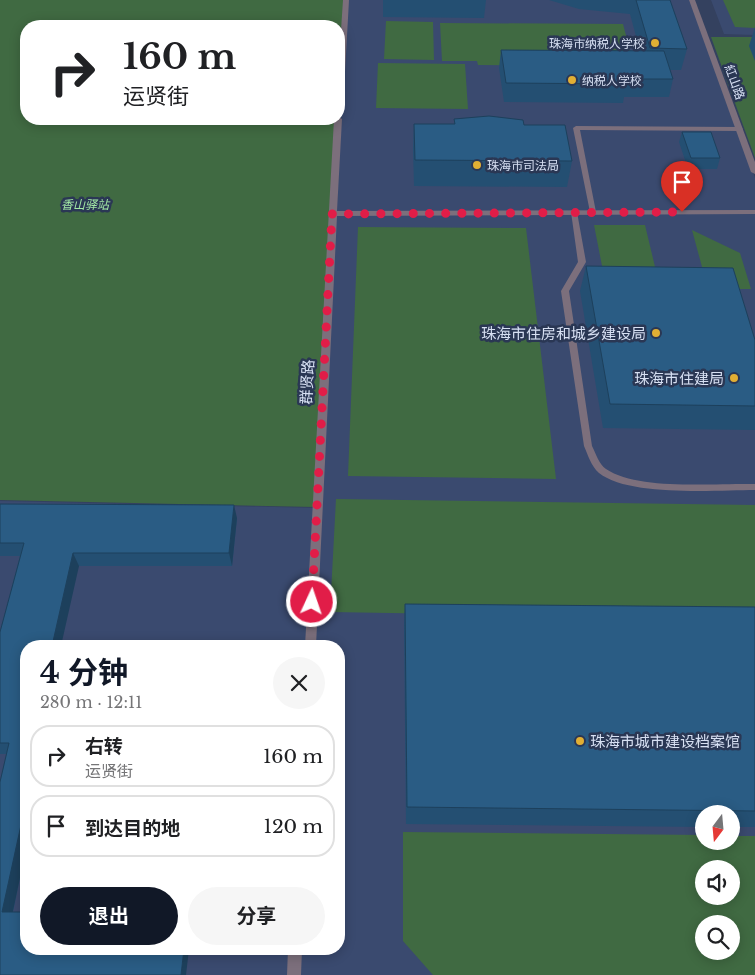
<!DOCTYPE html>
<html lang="zh">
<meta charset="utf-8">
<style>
:root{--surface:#fff;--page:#f6f6f6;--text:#202124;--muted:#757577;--line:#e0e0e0;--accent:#111827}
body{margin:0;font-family:"Libre Baskerville","Noto Sans SC",serif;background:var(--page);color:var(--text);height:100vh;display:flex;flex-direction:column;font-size:19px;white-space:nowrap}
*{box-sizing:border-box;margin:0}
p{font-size:16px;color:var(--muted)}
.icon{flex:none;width:28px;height:28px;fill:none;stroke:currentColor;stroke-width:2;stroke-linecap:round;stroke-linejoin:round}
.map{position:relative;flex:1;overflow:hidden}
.panel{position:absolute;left:20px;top:640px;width:325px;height:315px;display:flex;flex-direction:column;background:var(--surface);border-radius:20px;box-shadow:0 2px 12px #0003}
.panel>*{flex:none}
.hud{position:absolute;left:20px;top:20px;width:325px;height:105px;border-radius:20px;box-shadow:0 2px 12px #0003;background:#fff;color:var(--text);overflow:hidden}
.needle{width:32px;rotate:196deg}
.controls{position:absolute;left:695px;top:805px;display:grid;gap:10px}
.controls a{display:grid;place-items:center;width:45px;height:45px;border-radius:50%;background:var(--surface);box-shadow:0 2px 12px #0003;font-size:25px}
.pin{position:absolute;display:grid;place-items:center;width:42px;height:42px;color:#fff;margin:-51px -21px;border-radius:50% 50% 50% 0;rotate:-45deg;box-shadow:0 0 5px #0007}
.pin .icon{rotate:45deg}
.me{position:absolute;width:55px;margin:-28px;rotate:3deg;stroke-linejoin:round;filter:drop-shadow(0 0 4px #0008)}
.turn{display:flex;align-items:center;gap:18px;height:105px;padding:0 20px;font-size:22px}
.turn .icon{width:65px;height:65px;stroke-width:2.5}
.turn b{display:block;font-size:35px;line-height:42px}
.round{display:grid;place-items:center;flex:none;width:52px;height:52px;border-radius:26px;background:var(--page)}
.summary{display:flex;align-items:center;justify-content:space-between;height:85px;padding:0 20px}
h1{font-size:30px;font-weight:700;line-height:38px;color:var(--accent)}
.cta{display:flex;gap:10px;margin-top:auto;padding:10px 20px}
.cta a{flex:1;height:58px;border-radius:30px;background:var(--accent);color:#fff;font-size:20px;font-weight:700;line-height:58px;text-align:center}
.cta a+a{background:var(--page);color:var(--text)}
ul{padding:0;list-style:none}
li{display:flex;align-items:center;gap:15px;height:62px;margin:0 10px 8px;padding:0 10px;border:2px solid var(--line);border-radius:20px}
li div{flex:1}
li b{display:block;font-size:19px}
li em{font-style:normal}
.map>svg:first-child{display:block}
.built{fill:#3a4a6f;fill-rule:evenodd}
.green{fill:#406a42;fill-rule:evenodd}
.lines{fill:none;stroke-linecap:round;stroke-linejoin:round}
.service{fill:#7c6f7c;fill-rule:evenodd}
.minor{fill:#7c6f7c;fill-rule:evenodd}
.tertiary{fill:#7c6f7c;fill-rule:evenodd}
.wall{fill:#244f72}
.shaded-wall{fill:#1d405c}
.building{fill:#2a5c84;stroke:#1d405c}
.route{stroke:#e11d48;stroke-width:9;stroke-dasharray:0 16.2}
.poi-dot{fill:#e1af34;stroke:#2a3754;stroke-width:2}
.labels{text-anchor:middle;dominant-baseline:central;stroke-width:5;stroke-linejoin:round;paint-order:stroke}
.far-poi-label{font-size:12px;fill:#d7e0f3;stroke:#2a3754;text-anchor:start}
.far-street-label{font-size:12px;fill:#d7e0f3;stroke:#2a3754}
.far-park-label{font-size:12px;font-style:italic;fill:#a3e8a5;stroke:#2a3754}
.poi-label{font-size:15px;fill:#d7e0f3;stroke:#2a3754;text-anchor:end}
.street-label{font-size:15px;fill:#d7e0f3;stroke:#2a3754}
</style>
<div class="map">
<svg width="755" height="975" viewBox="0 0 755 975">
<rect width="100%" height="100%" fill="#34415f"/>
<path class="built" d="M348,0H691L755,178V975H295L296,949H339V646H313ZM704,814H731V841H704ZM704,869H731V896H704ZM704,924H731V951H704Z
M711,0H755V35L724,34Z
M0,501L317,508L310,646H26V949H295L294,975H0Z"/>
<path class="green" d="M0,0H346L339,108V26H26V119H338L316,507L0,500Z
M723,0H755V28L735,27Z
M386,21L433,22L434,60L384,59Z
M440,23L623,24L634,66L478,65L477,61H442Z
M711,37H755V158Z
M378,63L465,64L468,109L376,108Z
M594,225H645L656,271H603Z
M358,227L526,228L556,479L348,476Z
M692,230L740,253L751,289H708Z
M336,499L755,505V619L330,612Z
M403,832L704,835V841H731V836H755V975H433L403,941ZM704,869H731V896H704ZM704,924H731V951H704Z"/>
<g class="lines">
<path class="service" d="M576,126L740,127L743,129L740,131L580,130L596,212L593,214L590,212L573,128Z
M572,210H574L577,212L586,262L569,291L592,446C596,454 599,464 606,469C638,491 716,483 755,484V490C717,490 629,497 599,473C591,466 588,455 584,446L561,291L578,262L571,212Z"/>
<path class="minor" d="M343,0H349L343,108L339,110V60Z
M339,117L342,119L337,211L755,210V214L337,216L316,646H305L334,119H339Z
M288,949H302L301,975H287Z"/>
<path class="tertiary" d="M689,0H695L755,162V174L751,172Z"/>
</g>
<path class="wall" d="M383,0H486L484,18L383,17Z
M549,0H670L687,49L681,70H670L673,79L669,97H624L623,103L504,102L499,68L501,50L640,51L630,14L579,9Z
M755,27V61L749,46Z
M454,119L524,125L572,161L567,187L414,186L413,149L414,124H454Z
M682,132L720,158L717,169H688L679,142Z
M586,266L755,340V430L603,428L580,291Z
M0,504L237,518L232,566H79L26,646V849L0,975L7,754H0V632L20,556H0Z
M405,604L755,607V827H731V814H704V827L406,824L404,625Z"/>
<path class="shaded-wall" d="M234,505L237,518L232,566L229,553Z
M73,553L79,566L61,646H52Z
M26,802V849L11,920L2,912Z
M184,949H189L186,975H181Z"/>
<path class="building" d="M636,0H670L687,49L650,48Z
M501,50L664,51L673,79H625L627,84L506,83Z
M489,116L523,120L524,125H565L572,161L415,160L414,124H455L454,119Z
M682,132H711L720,158H691Z
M586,266L733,268L755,340V406L610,404Z
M0,504L234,505L229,553H73L52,646H26V802L2,912H26V949H184L181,975H0V782L9,743H0V632L24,543H0Z
M405,604L755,607V811L407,807Z"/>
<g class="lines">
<path class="route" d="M312,602L332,214L682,212"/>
</g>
<g class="poi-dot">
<circle cx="655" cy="43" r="5"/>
<circle cx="572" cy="80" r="5"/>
<circle cx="477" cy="165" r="5"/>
<circle cx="656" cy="333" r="5"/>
<circle cx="734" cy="378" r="5"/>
<circle cx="580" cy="741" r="5"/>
</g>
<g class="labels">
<g class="far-poi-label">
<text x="645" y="43" text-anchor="end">珠海市纳税人学校</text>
<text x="582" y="80">纳税人学校</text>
<text x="487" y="165">珠海市司法局</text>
</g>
<g class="far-street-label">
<text transform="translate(735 82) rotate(70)">紅山路</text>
</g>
<g class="far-park-label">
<text x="85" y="204">香山驿站</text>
</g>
<g class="poi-label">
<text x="646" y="333">珠海市住房和城乡建设局</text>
<text x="724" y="378">珠海市住建局</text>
<text x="590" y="741" text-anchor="start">珠海市城市建设档案馆</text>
</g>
<g class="street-label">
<text transform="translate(307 382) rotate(-87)">群贤路</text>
</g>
</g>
</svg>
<div class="controls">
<a><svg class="needle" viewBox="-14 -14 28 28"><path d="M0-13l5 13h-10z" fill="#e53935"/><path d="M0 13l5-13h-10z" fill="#757577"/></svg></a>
<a><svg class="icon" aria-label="sound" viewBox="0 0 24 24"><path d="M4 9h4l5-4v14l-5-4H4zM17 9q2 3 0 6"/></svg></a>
<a><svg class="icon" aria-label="search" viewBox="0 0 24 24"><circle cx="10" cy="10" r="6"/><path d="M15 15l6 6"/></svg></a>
</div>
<div class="pin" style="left:682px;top:212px;background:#d93025"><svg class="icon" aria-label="arrive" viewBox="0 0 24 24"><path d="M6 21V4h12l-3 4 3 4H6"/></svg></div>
<svg class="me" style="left:312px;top:602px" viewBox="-20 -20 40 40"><circle r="17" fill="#e11d48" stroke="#fff" stroke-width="3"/><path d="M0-11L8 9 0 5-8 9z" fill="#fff"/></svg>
<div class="hud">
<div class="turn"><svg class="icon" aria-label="right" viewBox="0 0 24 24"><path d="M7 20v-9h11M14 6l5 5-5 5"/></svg><div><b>160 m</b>运贤街</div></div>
</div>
<section class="panel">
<div class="summary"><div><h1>4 分钟</h1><p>280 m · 12:11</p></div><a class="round"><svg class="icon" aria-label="close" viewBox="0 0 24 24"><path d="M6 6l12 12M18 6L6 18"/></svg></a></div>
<ul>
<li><svg class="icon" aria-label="right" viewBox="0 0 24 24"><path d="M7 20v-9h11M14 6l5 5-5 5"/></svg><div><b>右转</b><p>运贤街</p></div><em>160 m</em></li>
<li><svg class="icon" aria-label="arrive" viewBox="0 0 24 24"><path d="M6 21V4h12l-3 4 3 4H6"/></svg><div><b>到达目的地</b></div><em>120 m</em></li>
</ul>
<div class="cta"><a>退出</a><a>分享</a></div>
</section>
</div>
